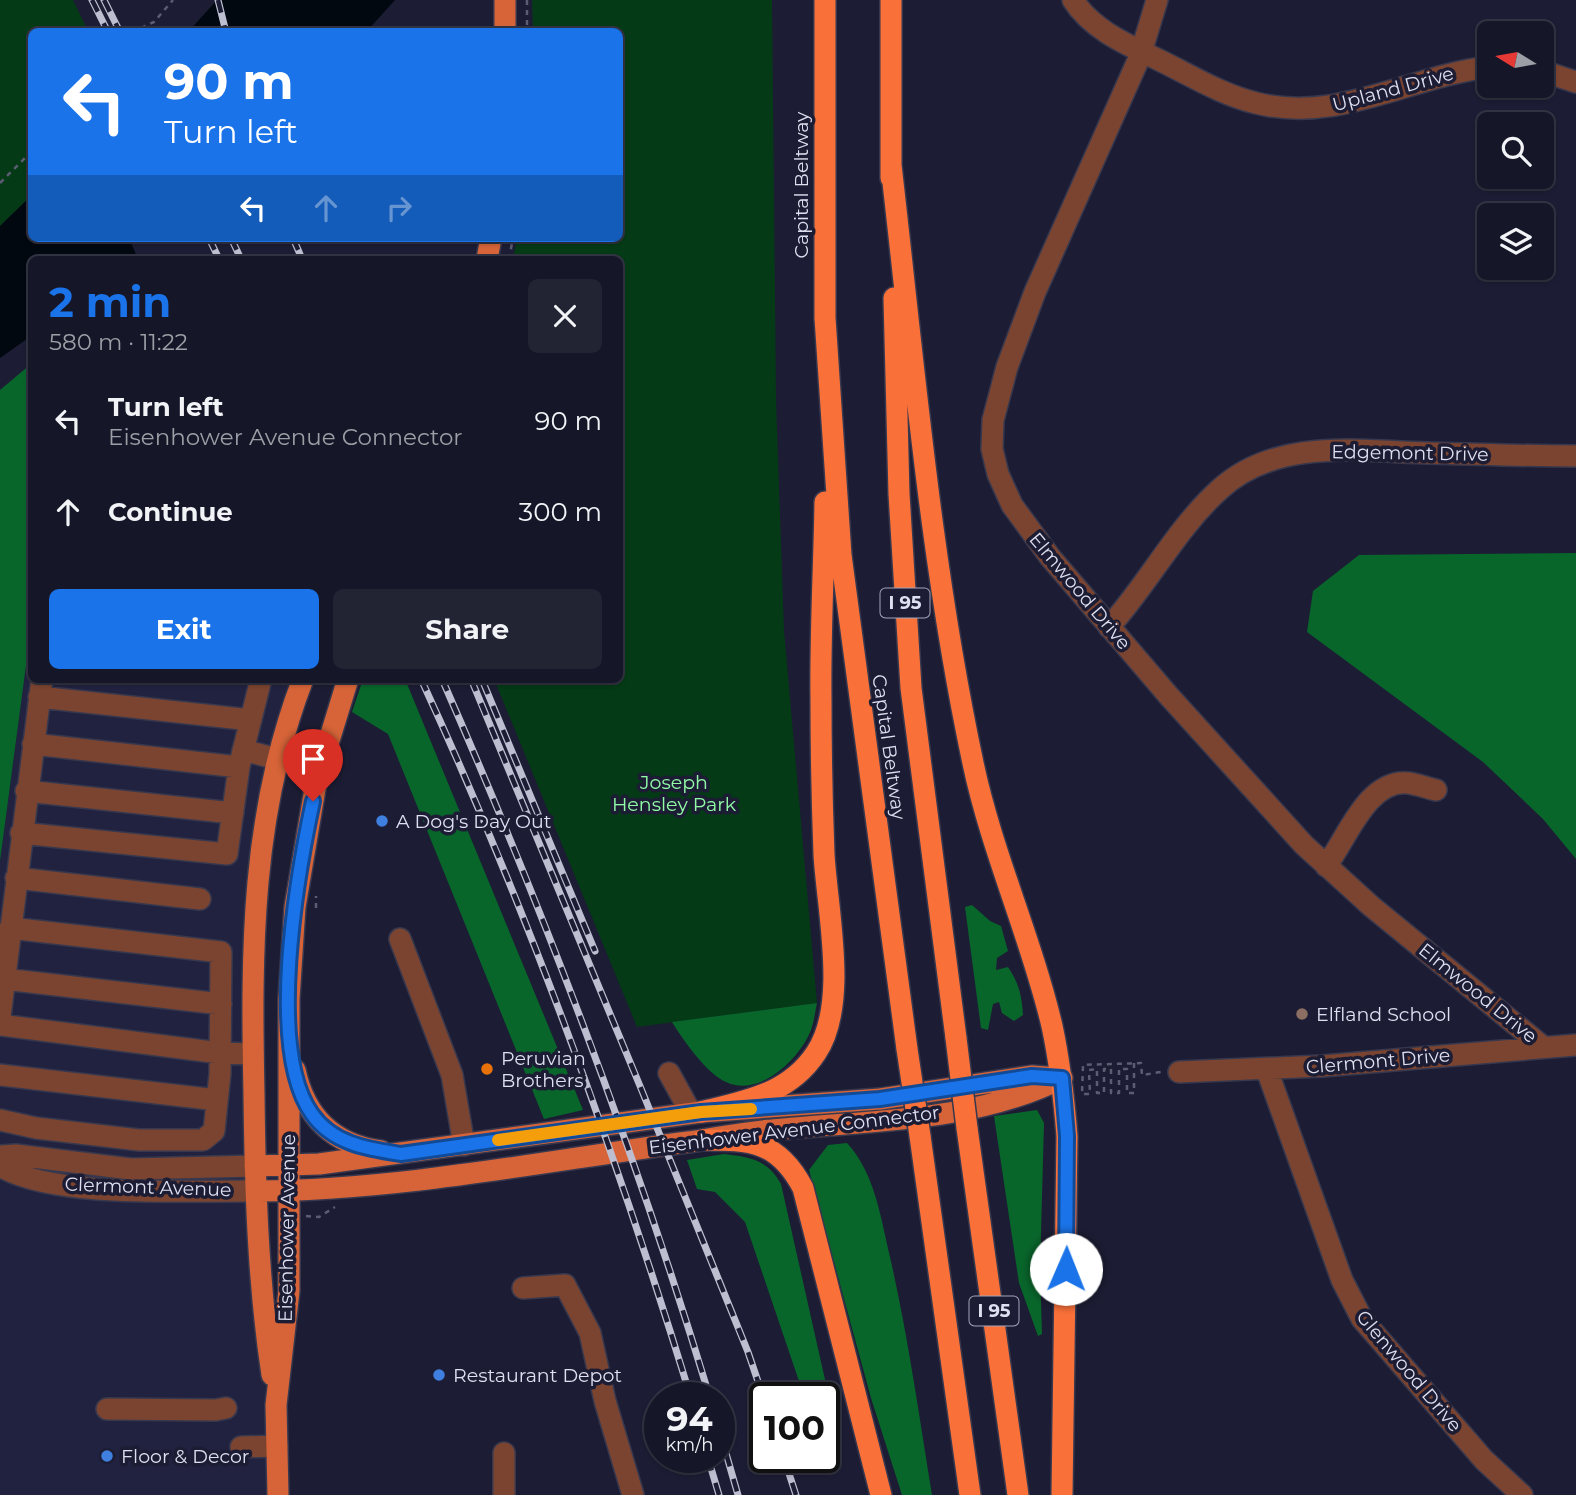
<!DOCTYPE html>
<meta charset="utf-8">
<style>
:root{--surface:#151627;--page:#222333;--text:#f1f3f6;--muted:#9d9fa7;--line:#343544;--accent:#1a73e8}
body{margin:0;font-family:Montserrat,sans-serif;background:var(--page);color:var(--text);height:100vh;display:flex;flex-direction:column;font-size:26px;white-space:nowrap}
*{box-sizing:border-box;margin:0}
p{font-size:23px;color:var(--muted)}
.icon{flex:none;width:38px;height:38px;fill:none;stroke:currentColor;stroke-width:2;stroke-linecap:round;stroke-linejoin:round}
.map{position:relative;flex:1;overflow:hidden}
.panel{position:absolute;left:28px;top:256px;width:595px;height:427px;display:flex;flex-direction:column;background:var(--surface);border-radius:10px;box-shadow:0 2px 5px #0004,0 0 0 2px var(--line)}
.panel>*{flex:none}
.hud{position:absolute;left:28px;top:28px;width:595px;height:214px;border-radius:10px;box-shadow:0 2px 5px #0004,0 0 0 2px var(--line);background:#1a73e8;color:#fff;overflow:hidden}
.needle{width:46px;rotate:281deg}
.tools{position:absolute;left:1477px;top:21px;display:grid;gap:14px}
.tools a{display:grid;place-items:center;width:77px;height:77px;border-radius:10px;background:var(--surface);box-shadow:0 2px 5px #0004,0 0 0 2px var(--line);font-size:35px}
.speed{position:absolute;left:644px;top:1382px;display:flex;gap:14px;font-size:35px;font-weight:700;text-align:center}
.speed>*{display:grid;place-content:center;width:91px;height:91px;border-radius:50%;background:var(--surface);box-shadow:0 2px 5px #0004,0 0 0 2px var(--line);line-height:1}
.speed small{font-size:18px;font-weight:400}
.speed .limit{border:4px solid #111;border-radius:10px;background:#fff;color:#111}
.pin{position:absolute;display:grid;place-items:center;width:60px;height:60px;color:#fff;margin:-72px -30px;border-radius:50% 50% 50% 0;rotate:-45deg;box-shadow:0 0 7px #0007}
.pin .icon{rotate:45deg}
.me{position:absolute;width:77px;margin:-38px;rotate:1deg;stroke-linejoin:round;filter:drop-shadow(0 0 5px #0008)}
.turn{display:flex;align-items:center;gap:24px;height:147px;padding:0 21px;font-size:32px}
.turn .icon{width:91px;height:91px;stroke-width:2.5}
.turn b{display:block;font-size:49px;line-height:60px}
.lanes{display:flex;align-items:center;height:66px;padding:0 21px;background:#0003;justify-content:center;gap:35px;direction:ltr}
.lanes .off{opacity:.35}
.round{display:grid;place-items:center;flex:none;width:74px;height:74px;border-radius:10px;background:var(--page)}
.overview{display:flex;align-items:center;justify-content:space-between;height:119px;padding:0 21px}
h1{font-size:42px;font-weight:700;line-height:52px;color:var(--accent)}
.primary-button{display:flex;gap:14px;margin-top:auto;padding:14px 21px}
.primary-button a{flex:1;height:80px;border-radius:10px;background:var(--accent);color:#fff;font-size:28px;font-weight:700;line-height:80px;text-align:center}
.primary-button a+a{background:var(--page);color:var(--text)}
ul{padding:0;list-style:none}
li{display:flex;align-items:center;gap:21px;height:91px;padding:0 21px}
li div{flex:1}
li b{display:block;font-size:26px}
li em{font-style:normal}
.map>svg:first-child{display:block}
.built{fill:#212240}
.green{fill:#053a16}
.forest{fill:#08662b}
.water{fill:#01080f}
.lines{fill:none;stroke-linecap:round;stroke-linejoin:round}
.minor-casing{stroke:#37384e;stroke-width:24}
.major-casing{stroke:#37384e;stroke-width:24}
.highway-casing{stroke:#37384e;stroke-width:24}
.path{stroke:#5c5d72;stroke-width:2.5;stroke-dasharray:5 5;stroke-linecap:butt}
.minor{stroke:#7b4430;stroke-width:21}
.major{stroke:#d66438;stroke-width:21}
.highway{stroke:#fa7039;stroke-width:21}
.rail-casing{stroke:#bdbed0;stroke-width:7}
.rail{stroke:#1c1d34;stroke-width:4.5;stroke-dasharray:13;stroke-linecap:butt}
.highway-bridge-casing{stroke:#37384e;stroke-width:24;stroke-linecap:butt}
.highway-bridge{stroke:#fa7039;stroke-width:21}
.route-casing{stroke:#114b97;stroke-width:18}
.route{stroke:#1a73e8;stroke-width:12}
.slow{stroke:#f59e0b;stroke-width:12}
.shop-dot{fill:#3f7fe0;stroke:#1c1d34;stroke-width:2.5}
.education-dot{fill:#8d6e63;stroke:#1c1d34;stroke-width:2.5}
.food-dot{fill:#e8710a;stroke:#1c1d34;stroke-width:2.5}
.labels{text-anchor:middle;dominant-baseline:central;stroke-width:7;stroke-linejoin:round;paint-order:stroke}
.shield{fill:#1c1d34;stroke:#a4a5b8;stroke-width:2}
.shield-label{font-size:18px;font-weight:bold;fill:#dedff0}
.street-label{font-size:19px;fill:#dedff0;stroke:#1c1d34}
.park-label{font-size:19px;fill:#91fba6;stroke:#1c1d34}
.poi-label{font-size:19px;fill:#dedff0;stroke:#1c1d34;text-anchor:start}
</style>
<div class="map">
<svg width="1576" height="1495" viewBox="0 0 1576 1495">
<rect width="100%" height="100%" fill="#1c1d34"/>
<path class="built" d="M31,628L32,679H304L254,905L277,1495H0V861Z"/>
<path class="green" d="M0,0H73L88,31L32,32L31,196L0,226Z
M532,0H772L776,400L784,631L817,1003L637,1027L494,679H620V259H513L517,238H620V32L533,31Z"/>
<path class="forest" d="M31,364V628L0,861V390Z
M1576,553V859L1543,819L1483,762L1307,632L1313,591L1359,555Z
M363,679H405L583,1110L544,1119L388,734L352,712Z
M972,905L990,921L1001,926L1008,951L997,958L996,970L1008,967C1019,983 1022,997 1023,1015L1014,1021L1002,1013L999,1002L993,1004L988,1030L981,1028L965,907Z
M817,1003C815,1012 814,1022 811,1030C800,1059 759,1098 726,1082C707,1074 683,1040 672,1022Z
M1037,1110L1044,1123L1040,1269L1042,1334L1038,1336L1019,1283L994,1116Z
M847,1143C875,1173 881,1219 890,1257C908,1336 919,1415 932,1495H902L871,1398L809,1170L828,1145Z
M724,1154C750,1157 768,1160 781,1184L826,1384L822,1392L813,1395L802,1390L745,1222L715,1192L697,1189L687,1160Z"/>
<path class="water" d="M217,0H395L367,31H189Z
M31,196L32,238H129L138,259H32L31,336L0,358V226Z"/>
<g class="lines">
<g class="minor-casing">
<path id="minor" d="M1073,0C1092,30 1128,45 1159,60C1190,75 1222,95 1256,103C1337,124 1410,76 1489,67
M1157,0L1140,56L1035,292L1007,367L993,420L992,449L998,474L1012,505L1050,557L1168,695L1304,845L1371,906L1542,1046
M1542,71L1576,82
M1109,627C1148,584 1176,529 1219,490C1275,438 1357,451 1427,453C1477,454 1526,456 1576,456
M39,697L251,720
M33,744L239,767
M243,750L277,759
M26,791L233,813
M21,833L227,854L239,767L261,679
M1326,866C1347,839 1367,779 1408,783C1417,784 1427,788 1436,790
M16,878L200,899
M400,939L452,1075L464,1145
M4,979L221,1004
M0,1017L42,679
M0,1025L220,1053L253,1054
M1267,1070L1342,1280L1362,1319L1484,1460L1522,1495
M1179,1072L1322,1066L1576,1045
M669,1073L691,1113
M0,1075L217,1100
M0,1120L36,1128L139,1140H203L214,1131L220,1074L221,952L10,928
M0,1156L16,1155L131,1169L255,1166
M0,1166C53,1199 192,1190 257,1191
M523,1288L565,1285L590,1333L605,1401L633,1495
M107,1409L216,1410L226,1408
M241,1447L277,1446
M504,1453V1495"/>
</g>
<g class="major-casing">
<path id="major" d="M505,0V32
M487,259L491,238
M295,1070C305,1117 334,1145 381,1151
M255,1166L319,1164L701,1112L880,1099L1032,1076L1060,1078
M257,1191C401,1190 545,1161 688,1142C716,1138 744,1132 772,1130C869,1120 972,1123 1062,1078
M272,1375C258,1283 255,1187 254,1094C251,952 251,813 303,679
M278,1495L276,1405L289,1291V999L295,907L316,783L348,679"/>
</g>
<g class="highway-casing">
<path id="highway" d="M825,0V318L841,555L907,1049
M891,0V178
M891,165C914,364 931,566 973,763C992,853 1031,937 1052,1026C1060,1063 1064,1099 1067,1136L1062,1495
M894,298L899,494L911,688L956,1038
M701,1112C746,1101 789,1094 816,1053C849,1004 827,910 824,854C822,802 821,751 821,699C820,634 824,568 825,502
M967,1128L1018,1495
M920,1136L970,1495
M703,1140C752,1140 778,1141 803,1188L881,1495"/>
</g>
<path class="path" d="M527,0V32
M132,32L154,22L173,0
M0,183L32,151
M509,259L513,238
M316,908V896
M1134,1063V1093H1127V1069H1119V1093H1111V1069H1104V1093H1097V1069L1089,1070L1090,1094H1082L1083,1065C1102,1064 1122,1064 1141,1063L1142,1075L1161,1072
M306,1216L319,1217L335,1207"/>
<use href="#minor" class="minor"/>
<use href="#major" class="major"/>
<use href="#highway" class="highway"/>
<g class="rail-casing">
<path id="rail" d="M92,0L108,32
M104,0L120,32
M218,0L226,32
M209,238L219,259
M231,238L241,259
M293,238L302,259
M421,679C528,911 616,1153 691,1398
M442,679C545,914 636,1153 710,1398
M471,679L640,1086L748,1352L765,1402
M483,682L595,951
M719,1429L738,1495
M708,1458L719,1495
M784,1458L796,1495"/>
</g>
<use href="#rail" class="rail"/>
<g class="highway-bridge-casing">
<path id="highway-bridge" d="M956,1038L967,1128
M907,1049L920,1136"/>
</g>
<use href="#highway-bridge" class="highway-bridge"/>
</g>
<g class="lines">
<g class="route-casing">
<path id="route" d="M313,801C297,876 266,1050 312,1114C333,1144 368,1149 401,1154L701,1112L880,1099L1032,1076L1062,1078L1067,1136L1066,1269"/>
</g>
<use href="#route" class="route"/>
<path class="slow" d="M498,1140L701,1112L751,1109"/>
</g>
<g class="shop-dot">
<circle cx="382" cy="821" r="7"/>
<circle cx="439" cy="1375" r="7"/>
<circle cx="107" cy="1456" r="7"/>
</g>
<circle class="education-dot" cx="1302" cy="1014" r="7"/>
<circle class="food-dot" cx="487" cy="1069" r="7"/>
<g class="labels">
<g class="shield">
<rect x="880.5" y="588.5" width="49" height="29" rx="5"/>
<rect x="969.5" y="1296.5" width="49" height="29" rx="5"/>
</g>
<g class="shield-label">
<text x="905" y="603">I 95</text>
<text x="994" y="1311">I 95</text>
</g>
<g class="street-label">
<text transform="translate(1393 89) rotate(-15)">Upland Drive</text>
<text transform="translate(801 185) rotate(-90)">Capital Beltway</text>
<text transform="translate(1410 453) rotate(1)">Edgemont Drive</text>
<text transform="translate(1080 591) rotate(50)">Elmwood Drive</text>
<text transform="translate(889 747) rotate(82)">Capital Beltway</text>
<text transform="translate(1478 993) rotate(39)">Elmwood Drive</text>
<text transform="translate(1378 1061) rotate(-5)">Clermont Drive</text>
<text transform="translate(794 1130) rotate(-7)">Eisenhower Avenue Connector</text>
<text transform="translate(148 1187) rotate(2)">Clermont Avenue</text>
<text transform="translate(287 1228) rotate(-89)">Eisenhower Avenue</text>
<text transform="translate(1409 1371) rotate(50)">Glenwood Drive</text>
</g>
<g class="park-label">
<text x="674" y="782">Joseph<tspan x="674" dy="22">Hensley Park</tspan></text>
</g>
<g class="poi-label">
<text x="396" y="821">A Dog's Day Out</text>
<text x="1316" y="1014">Elfland School</text>
<text x="501" y="1058">Peruvian<tspan x="501" dy="22">Brothers</tspan></text>
<text x="453" y="1375">Restaurant Depot</text>
<text x="121" y="1456">Floor &amp; Decor</text>
</g>
</g>
</svg>
<div class="tools">
<a><svg class="needle" viewBox="-14 -14 28 28"><path d="M0-13l5 13h-10z" fill="#e53935"/><path d="M0 13l5-13h-10z" fill="#9d9fa7"/></svg></a>
<a><svg class="icon" aria-label="search" viewBox="0 0 24 24"><circle cx="10" cy="10" r="6"/><path d="M15 15l6 6"/></svg></a>
<a><svg class="icon" aria-label="layers" viewBox="0 0 24 24"><path d="M12 4l9 5-9 5-9-5zM3 14l9 5 9-5"/></svg></a>
</div>
<div class="speed"><div>94<small>km/h</small></div><div class="limit">100</div></div>
<div class="pin" style="left:313px;top:801px;background:#d93025"><svg class="icon" aria-label="arrive" viewBox="0 0 24 24"><path d="M6 21V4h12l-3 4 3 4H6"/></svg></div>
<svg class="me" style="left:1066px;top:1269px" viewBox="-20 -20 40 40"><circle r="19" fill="#fff"/><path d="M0-13L10 11 0 6-10 11z" fill="#1a73e8"/></svg>
<div class="hud">
<div class="turn"><svg class="icon" aria-label="left" viewBox="0 0 24 24"><path d="M17 20v-9H6M10 6l-5 5 5 5"/></svg><div><b>90 m</b>Turn left</div></div>
<div class="lanes"><svg class="icon" aria-label="left" viewBox="0 0 24 24"><path d="M17 20v-9H6M10 6l-5 5 5 5"/></svg><svg class="icon off" aria-label="ahead" viewBox="0 0 24 24"><path d="M12 20V5M6 11l6-6 6 6"/></svg><svg class="icon off" aria-label="right" viewBox="0 0 24 24"><path d="M7 20v-9h11M14 6l5 5-5 5"/></svg></div>
</div>
<section class="panel">
<div class="overview"><div><h1>2 min</h1><p>580 m · 11:22</p></div><a class="round"><svg class="icon" aria-label="close" viewBox="0 0 24 24"><path d="M6 6l12 12M18 6L6 18"/></svg></a></div>
<ul>
<li><svg class="icon" aria-label="left" viewBox="0 0 24 24"><path d="M17 20v-9H6M10 6l-5 5 5 5"/></svg><div><b>Turn left</b><p>Eisenhower Avenue Connector</p></div><em>90 m</em></li>
<li><svg class="icon" aria-label="ahead" viewBox="0 0 24 24"><path d="M12 20V5M6 11l6-6 6 6"/></svg><div><b>Continue</b></div><em>300 m</em></li>
</ul>
<div class="primary-button"><a>Exit</a><a>Share</a></div>
</section>
</div>
